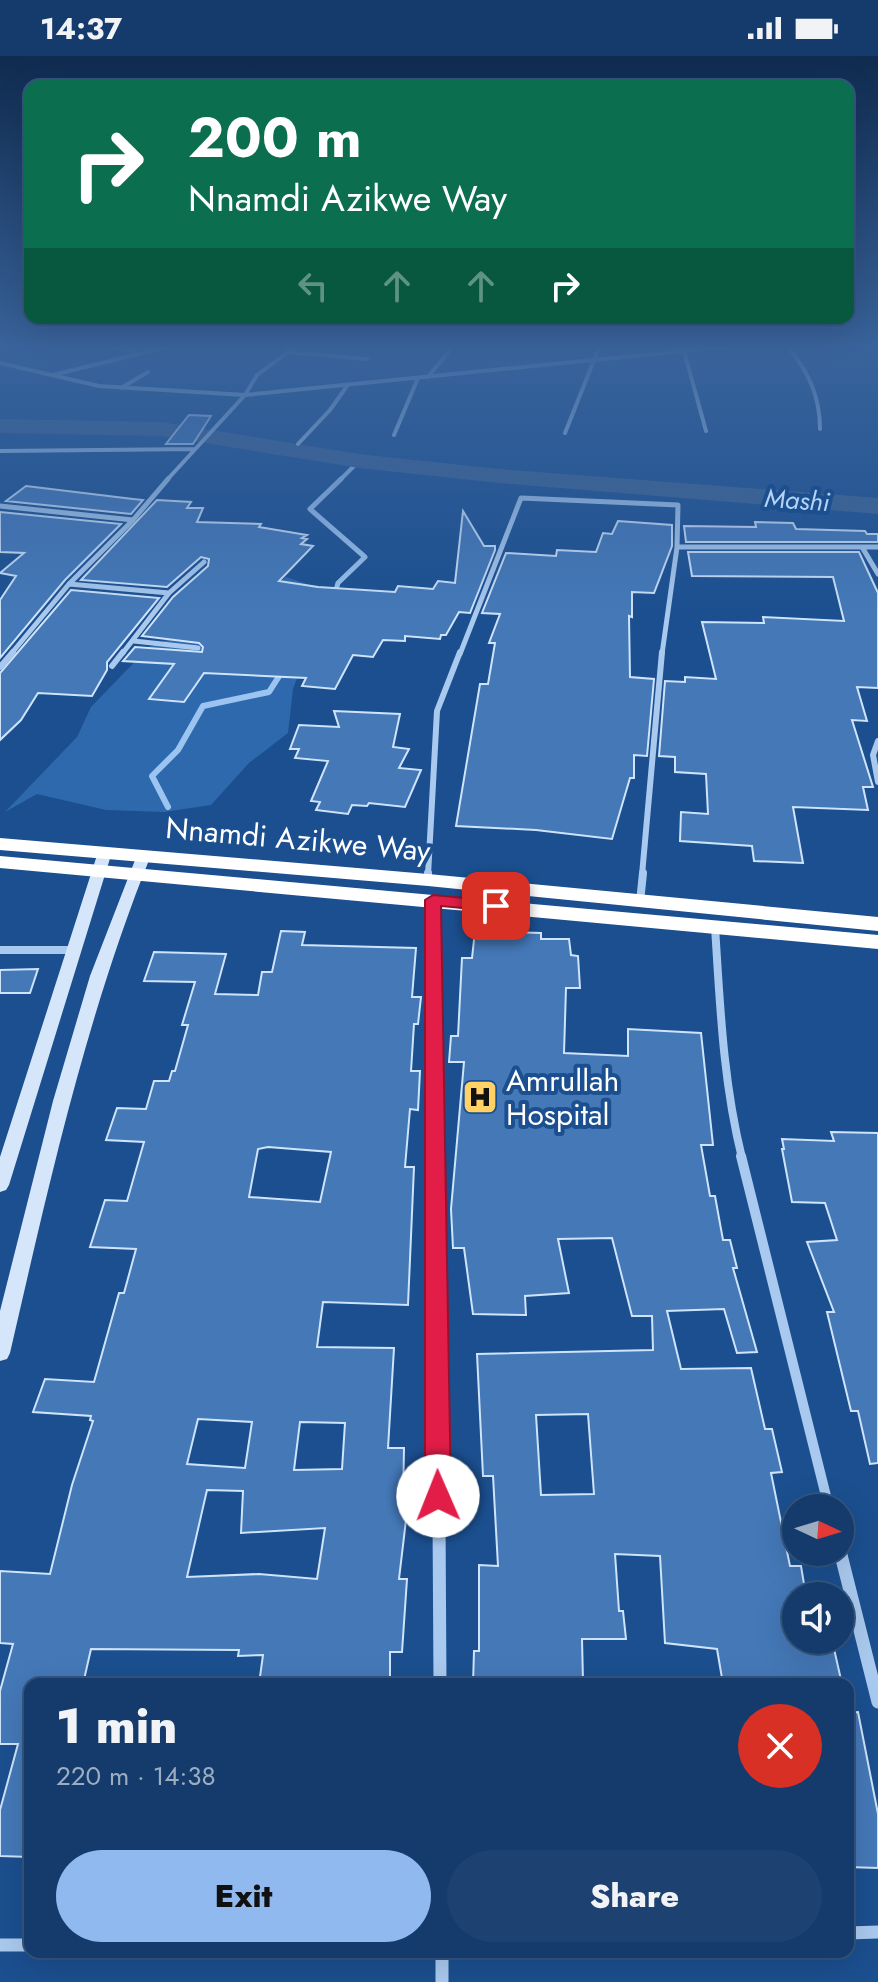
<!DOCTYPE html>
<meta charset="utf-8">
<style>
:root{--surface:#143b6b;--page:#1d4271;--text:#f1f3f6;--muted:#9dadc1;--line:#33557e;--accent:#90b9f0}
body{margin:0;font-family:Jost,sans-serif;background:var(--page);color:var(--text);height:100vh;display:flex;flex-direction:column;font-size:30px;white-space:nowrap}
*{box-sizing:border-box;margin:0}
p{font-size:26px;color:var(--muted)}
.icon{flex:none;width:44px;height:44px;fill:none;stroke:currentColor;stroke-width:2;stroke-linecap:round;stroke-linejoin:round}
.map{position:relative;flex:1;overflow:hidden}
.details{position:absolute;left:24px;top:1622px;width:830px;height:280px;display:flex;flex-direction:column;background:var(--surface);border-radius:16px;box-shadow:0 8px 32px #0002,0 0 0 2px var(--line)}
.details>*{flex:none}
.guide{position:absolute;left:24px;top:24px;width:830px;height:244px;border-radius:16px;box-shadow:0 8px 32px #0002,0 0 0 2px var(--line);background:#0b6e4f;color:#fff;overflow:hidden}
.needle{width:52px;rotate:94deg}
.tools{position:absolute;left:782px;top:1438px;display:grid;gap:16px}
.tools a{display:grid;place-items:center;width:72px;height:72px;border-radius:50%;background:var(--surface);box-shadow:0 8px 32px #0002,0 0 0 2px var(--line);font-size:40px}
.pin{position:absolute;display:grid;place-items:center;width:68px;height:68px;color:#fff;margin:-34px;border-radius:16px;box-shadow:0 4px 12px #0006}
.me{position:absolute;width:88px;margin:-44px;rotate:359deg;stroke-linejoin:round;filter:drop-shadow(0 0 6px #0008)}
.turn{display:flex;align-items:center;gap:28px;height:168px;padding:0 32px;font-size:36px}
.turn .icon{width:104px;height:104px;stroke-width:2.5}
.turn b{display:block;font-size:56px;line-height:68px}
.lanes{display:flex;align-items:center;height:76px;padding:0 32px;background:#0003;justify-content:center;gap:40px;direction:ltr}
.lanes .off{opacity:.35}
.round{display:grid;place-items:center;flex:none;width:84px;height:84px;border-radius:42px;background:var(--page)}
.summary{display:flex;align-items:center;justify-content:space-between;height:136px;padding:0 32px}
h1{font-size:48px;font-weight:800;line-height:60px}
.cta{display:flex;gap:16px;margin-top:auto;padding:16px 32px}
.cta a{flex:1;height:92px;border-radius:48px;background:var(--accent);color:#111;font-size:32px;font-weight:800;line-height:92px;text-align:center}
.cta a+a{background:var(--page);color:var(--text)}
.status{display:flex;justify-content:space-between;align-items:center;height:56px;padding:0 40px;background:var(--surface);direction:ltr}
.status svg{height:22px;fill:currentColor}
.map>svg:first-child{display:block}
.green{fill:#2e69ad}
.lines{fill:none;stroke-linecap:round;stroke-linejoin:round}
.stream-far2{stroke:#9cc4f0;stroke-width:4}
.stream-far1{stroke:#9cc4f0;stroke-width:5}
.stream{stroke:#9cc4f0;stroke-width:6}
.river{fill:#3c6290;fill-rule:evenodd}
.building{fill:#4478b7;stroke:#cfe3fa;stroke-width:2;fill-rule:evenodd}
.street-far5{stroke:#a9c9ee;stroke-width:4}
.street-far4{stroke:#a9c9ee;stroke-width:5}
.street-far3{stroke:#a9c9ee;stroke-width:6}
.street-far2{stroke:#a9c9ee;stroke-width:8}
.street-far1{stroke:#a9c9ee;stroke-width:10}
.street{stroke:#a9c9ee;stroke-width:13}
.secondary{fill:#d6e6fa;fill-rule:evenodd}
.highway{fill:#fff;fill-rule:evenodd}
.route{fill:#e11d48;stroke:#92132f;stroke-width:2}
.labels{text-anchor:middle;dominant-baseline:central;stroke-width:8;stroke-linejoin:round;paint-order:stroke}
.far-water-label{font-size:26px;font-style:italic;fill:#b5d3f5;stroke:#1b4f8f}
.street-label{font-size:30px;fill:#fff;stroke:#1b4f8f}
.poi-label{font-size:30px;fill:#fff;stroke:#1b4f8f;text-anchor:start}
</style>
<div class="status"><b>14:37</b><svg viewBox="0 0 49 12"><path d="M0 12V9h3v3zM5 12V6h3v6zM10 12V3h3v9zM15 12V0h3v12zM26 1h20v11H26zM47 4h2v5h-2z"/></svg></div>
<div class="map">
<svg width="878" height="1926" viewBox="0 0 878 1926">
<rect width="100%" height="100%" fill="#1b4f8f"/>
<path class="green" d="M286,521L360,546L310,588L293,633L288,677L249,707L211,749L164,756L106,754L37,738L5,756L77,681L91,651L149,591L248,553Z"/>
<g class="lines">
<path class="stream-far2" d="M339,425L359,405"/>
<path class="stream-far1" d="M334,541L338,527L365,501L310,453L341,423"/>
<path class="stream" d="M168,751L152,720L178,694L203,650L269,636L283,614"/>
<path class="river" d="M0,363L162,366L359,398L499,413L878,442V458L499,427L359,412L162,380L0,377Z"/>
</g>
<path class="building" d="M189,359L211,360L193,388H166Z
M26,430L133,443L143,444L131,458L6,445Z
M157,444L191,446L187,452H203L197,466L261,468L259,471L307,479L302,482L307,483L301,488L313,490L279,525L318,531L395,536L398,530L433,533L438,525L455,527L463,455L484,490H495V494L470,557L459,556L446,579H441L440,583L405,580V585L383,584L373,601L353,599L335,633L302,630L306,622L204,617L184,646L149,643L174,608L123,605L135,591L202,596L203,591L199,587L142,580L173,541L208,510L209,503L201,501L167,531L81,524Z
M0,456L121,468L65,524L0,602V544L16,520L0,517L24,497L0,496Z
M618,465L672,469V490L654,537L632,536V561L629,560L630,621L654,623L647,700L634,699V722H630L612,783L536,774L456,770L480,628H488L495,587H489L500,558L482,557L506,497L556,500L557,494L596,496L603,477L612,478Z
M755,466L793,467L796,473L865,475L867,478H878V486H686L684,470L756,471Z
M688,496H859L878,537V632L857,631L867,665L852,664L873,731H863L868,754L793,751L803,807L754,805L752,790L680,785L681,756L708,758L706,718L675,716V701L659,700L665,625L685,626V621L716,623L702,566L764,567L763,561L844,565L833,521L692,520Z
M71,534L159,542L107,606V614L92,640L38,637L21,664L0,684V617Z
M334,655L400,658L393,691L409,693L399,712L421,714L405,751L369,747L367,750L352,749L348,758L316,754L320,746L311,745L328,705L295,702L299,693H290L299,669L339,671Z
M281,875L305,876L302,889L416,892L412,941H421L418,968H414L411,1015H420L418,1054L410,1053L405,1111H414L408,1249L323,1246L317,1291L394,1292L388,1392H404L403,1446L408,1447L399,1523H407L402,1596H390V1628H259L263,1599L238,1600L239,1594L91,1593L83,1628H30V1801L0,1800V1754L18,1688H0V1635L13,1588L0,1587V1515L50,1518L72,1429L93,1365L90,1364L91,1360L33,1356L45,1323L94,1326L119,1237H124L136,1193L90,1191L105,1144L127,1145L144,1086L106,1084L117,1052L146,1053L154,1025H169L172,1015H175L188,969H182L195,926L144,925L154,896L226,898L215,938L258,939L262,916H272ZM268,1091L331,1096L320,1146L249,1141L258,1093ZM198,1363L252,1366L245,1412L187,1408ZM300,1366L345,1367L342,1413L294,1414ZM207,1434L243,1435L241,1477L325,1472L317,1523L259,1518L187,1521Z
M475,875L541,877V883H569L571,899L578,900L580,932H566L564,997L628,1000V973L701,977L713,1089H701L710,1140H715L723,1184H730L737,1212H733L757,1296L737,1297L724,1253L667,1255L681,1313L751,1312L765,1373H772L782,1416L771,1417L790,1510H801L806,1540H796V1584H832L842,1628H723L717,1593L665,1587L660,1500L615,1498L619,1555H623L626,1583H582L583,1625L473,1628L474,1595H479V1509L498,1510L493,1420H483L477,1298L653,1294L652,1260H632L612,1182L558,1183L569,1237L525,1240L526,1259L473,1258L464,1192H453L451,1153L464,1006H449L451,980H458L462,902H472ZM588,1358L594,1438L541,1439L536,1359Z
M38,913L30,937H0V914Z
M831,1076L878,1077V1407L870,1408L858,1355H851L827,1256H834L807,1186L837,1184L825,1147L792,1146L782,1093H784L782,1083L834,1085Z
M858,1656L878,1758V1812L848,1811V1657Z"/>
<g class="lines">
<path class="street-far5" d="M106,289L137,296
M786,289C808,314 820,340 820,373
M684,295L706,375
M287,296L367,303
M0,307L99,330L245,339L742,289
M53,319L175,289
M428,321L454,289
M121,332L148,316
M565,377L600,289
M394,379L418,322
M298,388L330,354L347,330
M0,395L195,393
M166,425L245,339L257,319L298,289"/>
<path class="street-far4" d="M0,450L133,464
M677,491H878
M862,491L878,518
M69,528L169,537
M134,585L198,592
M11,598L69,528L133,464L168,423
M122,598L169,537L204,506
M460,598L521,442L678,449L677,491L662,598"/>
<path class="street-far3" d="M112,610L123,596
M0,611L13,596
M878,685L873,699L878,726
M428,819L437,655L460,596
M642,819L662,596"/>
<path class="street-far2" d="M428,824V817
M433,844L435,1102
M640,846L643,817
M715,871C720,948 723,1026 742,1102
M0,894H73"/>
<path class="street-far1" d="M435,1100L439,1464
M741,1100L829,1452"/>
<path class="street" d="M439,1462L440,1628
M840,1495L878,1646
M848,1877L878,1876
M0,1889H30
M442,1896V1926"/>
<path class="secondary" d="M105,792L112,796L9,1129L6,1134L0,1136V1101L98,796Z
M144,795L151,799C86,960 49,1128 10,1297L7,1303L0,1305V1255L53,1045L90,920L137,799Z"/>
<path class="highway" d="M0,782L428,818L878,861V875L428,830L0,794Z
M0,800L878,879V893L0,812Z"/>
</g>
<linearGradient id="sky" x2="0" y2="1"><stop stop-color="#0f2b4f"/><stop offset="0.52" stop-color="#39639b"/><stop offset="1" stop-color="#39639b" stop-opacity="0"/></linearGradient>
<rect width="878" height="559" fill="url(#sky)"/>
<path class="route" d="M433,839L496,845L504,850L496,855L441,850L451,1440L447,1448L438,1451L429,1448L425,1440V844Z"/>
<defs>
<g id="hospital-square" transform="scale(1.8)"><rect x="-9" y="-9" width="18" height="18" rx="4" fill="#ffd166" stroke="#1b4f8f"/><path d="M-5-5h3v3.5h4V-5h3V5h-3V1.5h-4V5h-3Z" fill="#111"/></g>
</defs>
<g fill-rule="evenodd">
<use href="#hospital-square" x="480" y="1041"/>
</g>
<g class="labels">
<g class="far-water-label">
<text transform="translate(797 444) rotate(4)">Mashi</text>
</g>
<g class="street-label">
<text transform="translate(298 783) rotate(5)">Nnamdi Azikwe Way</text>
</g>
<g class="poi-label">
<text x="506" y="1024">Amrullah<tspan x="506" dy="34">Hospital</tspan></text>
</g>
</g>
</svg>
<div class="tools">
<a><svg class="needle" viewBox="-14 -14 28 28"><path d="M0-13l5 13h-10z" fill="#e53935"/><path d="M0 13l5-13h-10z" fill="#9dadc1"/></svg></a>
<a><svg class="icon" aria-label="sound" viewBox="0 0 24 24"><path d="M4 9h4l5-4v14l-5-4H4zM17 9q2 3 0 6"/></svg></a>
</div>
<div class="pin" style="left:496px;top:850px;background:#d93025"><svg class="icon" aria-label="arrive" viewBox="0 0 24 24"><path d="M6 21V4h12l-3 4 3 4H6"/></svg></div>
<svg class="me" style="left:438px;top:1440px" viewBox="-20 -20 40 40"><circle r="19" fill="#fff"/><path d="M0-13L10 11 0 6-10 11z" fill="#e11d48"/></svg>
<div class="guide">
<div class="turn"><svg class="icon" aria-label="right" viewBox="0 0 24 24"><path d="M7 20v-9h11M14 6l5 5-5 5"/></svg><div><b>200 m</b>Nnamdi Azikwe Way</div></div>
<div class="lanes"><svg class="icon off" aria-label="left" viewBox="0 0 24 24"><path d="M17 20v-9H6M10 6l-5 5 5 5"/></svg><svg class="icon off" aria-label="ahead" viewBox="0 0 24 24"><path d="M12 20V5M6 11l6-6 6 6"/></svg><svg class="icon off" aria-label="ahead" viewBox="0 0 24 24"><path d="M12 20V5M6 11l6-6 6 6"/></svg><svg class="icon" aria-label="right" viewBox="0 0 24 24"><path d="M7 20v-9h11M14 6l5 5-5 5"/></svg></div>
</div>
<section class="details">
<div class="summary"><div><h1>1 min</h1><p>220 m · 14:38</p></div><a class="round" style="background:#d93025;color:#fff"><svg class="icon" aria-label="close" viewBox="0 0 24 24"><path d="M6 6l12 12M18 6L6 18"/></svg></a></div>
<div class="cta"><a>Exit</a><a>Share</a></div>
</section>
</div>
